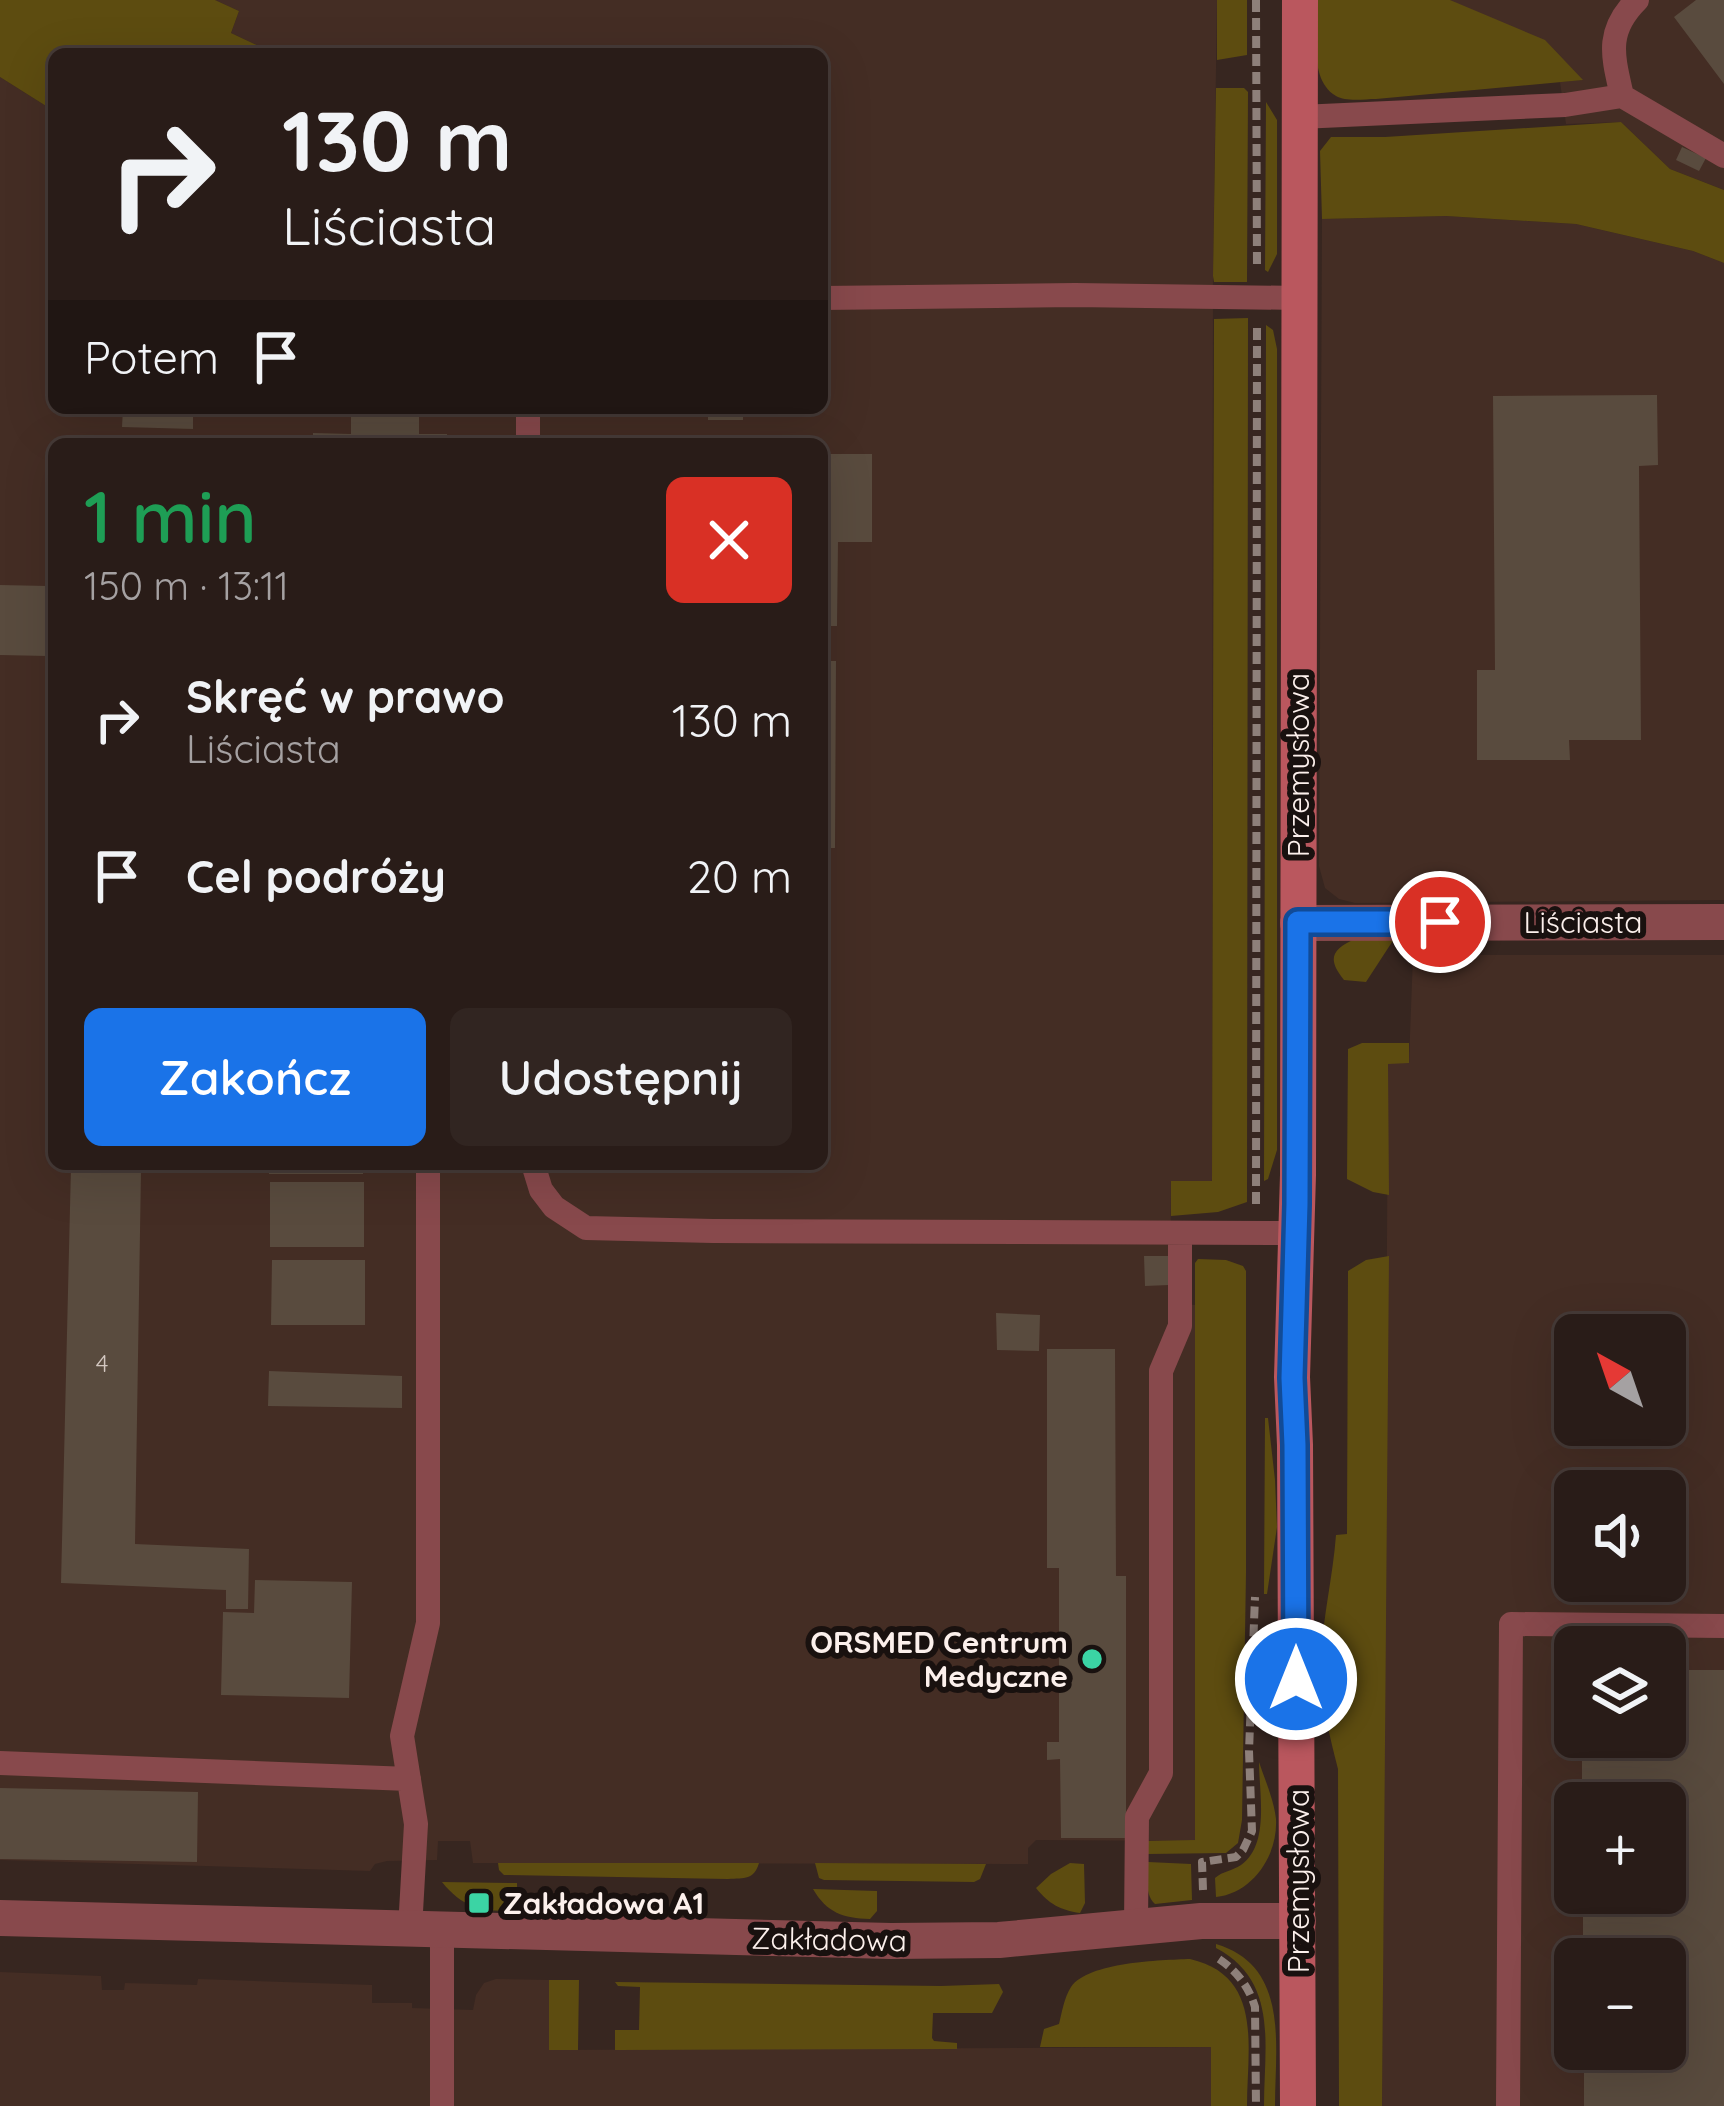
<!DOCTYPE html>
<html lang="pl">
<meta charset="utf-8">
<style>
:root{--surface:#291c18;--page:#312521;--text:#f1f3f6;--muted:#a5a1a2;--line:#453a37;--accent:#1a73e8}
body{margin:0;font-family:Quicksand,sans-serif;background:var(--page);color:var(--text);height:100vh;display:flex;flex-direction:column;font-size:45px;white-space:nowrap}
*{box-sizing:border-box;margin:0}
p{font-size:39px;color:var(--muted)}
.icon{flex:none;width:66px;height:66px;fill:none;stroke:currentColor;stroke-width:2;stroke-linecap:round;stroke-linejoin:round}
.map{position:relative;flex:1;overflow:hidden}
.sheet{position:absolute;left:48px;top:438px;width:780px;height:732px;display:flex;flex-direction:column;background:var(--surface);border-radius:18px;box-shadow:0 12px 48px #0002,0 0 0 3px var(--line)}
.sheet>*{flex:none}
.top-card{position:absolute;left:48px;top:48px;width:780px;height:366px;border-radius:18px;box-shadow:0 12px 48px #0002,0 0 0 3px var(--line);background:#291c18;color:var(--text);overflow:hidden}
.needle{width:78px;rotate:320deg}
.fabs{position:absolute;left:1554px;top:1314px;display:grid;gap:24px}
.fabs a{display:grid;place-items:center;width:132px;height:132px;border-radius:18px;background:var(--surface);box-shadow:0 12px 48px #0002,0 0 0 3px var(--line);font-size:60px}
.pin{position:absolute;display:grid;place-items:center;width:102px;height:102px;color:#fff;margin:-51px;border:6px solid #fff;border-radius:50%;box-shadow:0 3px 12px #0007}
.me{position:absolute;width:132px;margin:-66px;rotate:0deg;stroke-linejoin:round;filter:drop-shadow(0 0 9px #0008)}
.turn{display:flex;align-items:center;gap:42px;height:252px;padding:0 36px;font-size:54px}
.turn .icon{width:156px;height:156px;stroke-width:2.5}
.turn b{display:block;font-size:84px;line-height:102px}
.then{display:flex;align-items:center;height:114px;padding:0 36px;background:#0003;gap:24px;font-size:45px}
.round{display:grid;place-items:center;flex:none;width:126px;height:126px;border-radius:18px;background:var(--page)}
.overview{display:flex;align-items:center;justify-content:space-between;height:204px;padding:0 36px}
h1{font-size:72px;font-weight:600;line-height:90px;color:#1e9e55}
.button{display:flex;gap:24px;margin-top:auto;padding:24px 36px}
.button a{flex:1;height:138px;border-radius:18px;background:var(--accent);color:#fff;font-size:48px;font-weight:600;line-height:138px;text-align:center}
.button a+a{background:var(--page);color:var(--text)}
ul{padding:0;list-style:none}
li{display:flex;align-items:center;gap:36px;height:156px;padding:0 36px}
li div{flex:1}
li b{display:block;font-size:45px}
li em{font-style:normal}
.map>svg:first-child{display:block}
.built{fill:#442d24;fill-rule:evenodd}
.green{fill:#5d4c10}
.building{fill:#594b3e}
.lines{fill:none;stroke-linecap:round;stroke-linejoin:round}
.path{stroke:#8e807a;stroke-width:8;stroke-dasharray:12 6;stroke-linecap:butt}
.lane{stroke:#88494c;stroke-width:24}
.street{stroke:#88494c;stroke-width:36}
.secondary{stroke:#ba575e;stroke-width:36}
.route-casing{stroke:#114b97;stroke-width:30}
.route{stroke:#1a73e8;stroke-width:21}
.poi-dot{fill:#3bd4a4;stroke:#19110f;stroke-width:4.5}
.labels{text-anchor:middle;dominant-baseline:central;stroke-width:12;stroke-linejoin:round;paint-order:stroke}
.number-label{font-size:24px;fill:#d3c7c0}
.street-label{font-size:30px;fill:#fcf0ec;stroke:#19110f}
.poi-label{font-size:30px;font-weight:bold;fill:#fcf0ec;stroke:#19110f;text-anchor:end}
</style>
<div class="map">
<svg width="1724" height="2106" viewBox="0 0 1724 2106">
<rect width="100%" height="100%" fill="#372620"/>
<path class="built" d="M215,0H1217L1213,276L1212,1182H1171L1170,1303L1196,1305L1195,1841L1036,1840L1028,1848V1864L473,1863L470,1841H438L437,1860L387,1861L375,1864L370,1871L0,1860V77L54,111V408H822V54H276L231,33L239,11ZM54,444H822V1164H54Z
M1450,0H1724V190L1670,169L1621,122L1566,124L1560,82L1581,80Z
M1446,216L1576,224L1693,251L1724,263V900L1355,903L1339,899L1325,888L1319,866L1322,219Z
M1413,955H1724V2106H1382L1388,1063L1409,1062ZM1575,1335H1665V1425H1575ZM1575,1491H1665V1581H1575ZM1575,1647H1665V1737H1575ZM1575,1803H1665V1893H1575ZM1575,1959H1665V2049H1575Z
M0,1972L101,1976L102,1990H124L125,1983L197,1985L198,1979L372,1985V2003H412V2008L473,2010L476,1995L484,1983L496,1979L549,1980L550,2050L1211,2047V2106H0Z"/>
<path class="green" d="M0,0H215L239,11L231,33L276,54H54V111L0,77Z
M1217,0H1247V55L1217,60Z
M1318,0H1450L1545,40L1583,80L1376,99C1364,99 1346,102 1336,96C1307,79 1318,28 1318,0Z
M1216,88H1244L1248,92L1247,282H1214L1213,276Z
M1266,102L1277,120V254L1268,272L1265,270Z
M1621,122L1670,169L1724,190V263L1693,251L1576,224L1446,216L1322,219L1320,151L1331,137H1385Z
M1248,318L1247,1202L1218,1212L1171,1216V1181H1212L1214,319Z
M1266,325L1273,330L1277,349V1150L1268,1179L1264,1181Z
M1355,939H1394L1366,982L1344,980C1326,958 1333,949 1355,939Z
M1362,1043H1409V1063L1388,1064L1389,1195L1373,1192L1347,1179L1348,1049Z
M1389,1256L1382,2106H1339L1338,1769C1329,1734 1319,1694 1321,1657C1323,1616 1333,1576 1336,1535L1347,1534L1348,1271L1366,1260Z
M1198,1259L1226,1260L1243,1266L1246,1271V1573L1242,1820L1238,1843L1226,1853L1148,1854L1147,1841L1195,1840V1263Z
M1265,1418H1268L1275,1480L1277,1527L1267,1594H1264V1591Z
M1259,1762C1265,1780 1274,1800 1276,1819C1278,1855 1253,1893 1216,1897L1215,1878C1223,1871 1232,1871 1241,1865C1270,1845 1259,1793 1259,1762Z
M1148,1862L1191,1864L1192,1900L1155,1904C1144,1894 1148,1876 1148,1862Z
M498,1863H759C754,1880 745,1878 728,1879L504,1875L499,1870Z
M815,1863L986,1864L980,1879L974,1882L824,1880L819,1878Z
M1070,1863L1084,1864L1085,1903L1080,1913C1060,1910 1049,1904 1036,1888L1051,1874Z
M442,1882L517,1883V1905L511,1911C480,1911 462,1907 442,1882Z
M813,1889L877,1891V1911L870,1919C843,1918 827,1913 813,1889Z
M1216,1944C1290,1966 1275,2046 1275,2106H1264C1264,2046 1279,1981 1216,1948Z
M1190,1959C1264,1976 1247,2048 1247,2106H1211V2047H1040L1044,2029L1059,2024C1062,2012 1064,1998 1071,1987C1088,1962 1161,1960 1190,1959Z
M549,1980H579L578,2050H549Z
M615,1982L941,1986L999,1984L1003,1992L992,2013H933L932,2038L934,2041L957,2043V2049L615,2050V2030H639L640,1987L618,1986Z"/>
<path class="building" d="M1696,0H1724V84L1674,17Z
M1682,147L1706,158L1699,171L1676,160Z
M1657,395L1658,465L1639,466L1641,740H1569L1570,760H1477V670H1495L1493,396Z
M123,408H193V429L122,427Z
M708,408H743V420H708Z
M351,412L419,413V434H447V444H313V433L351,434Z
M822,454H872V542H838L837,626H822Z
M0,585L48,586L47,656L0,655Z
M822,661H836L835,848H822Z
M269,1164H363V1174H269Z
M71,1166L141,1170L135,1544L249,1549L248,1609H226V1590L61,1583Z
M270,1182H364V1247H270Z
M1144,1256H1169V1285L1145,1286Z
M272,1260H365V1325H271Z
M996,1313L1040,1315L1039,1351L997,1350Z
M1047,1349H1115L1116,1576H1126V1838H1061L1060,1759L1047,1760V1742H1059V1568H1047Z
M269,1371L402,1376V1408L268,1406Z
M255,1580L352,1582L349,1698L221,1695L223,1612L254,1613Z
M1665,1670H1724V2106H1584V2049H1665V1959H1583V1893H1665V1803H1582V1737H1665Z
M0,1788L198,1792L197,1862L0,1859Z"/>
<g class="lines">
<path class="path" d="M1256,0L1257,268
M1256,1204L1257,325
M1203,1890L1202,1862L1236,1857L1243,1850L1252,1831L1249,1751L1255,1597
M1219,1959C1237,1971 1249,1987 1255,2007L1256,2106"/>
<path class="lane" d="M1622,96C1613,56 1605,32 1637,0
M1300,117L1565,105L1622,96L1724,156
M822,298L1075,295L1299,298
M528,408V444
M533,1164L541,1190L554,1207L586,1228L713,1231L1297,1233
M0,1763L409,1779
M1136,1926L1137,1817L1161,1773V1371L1180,1326V1233
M410,1929L416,1824L402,1736L428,1623V1164
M442,2106V1929
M1508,2106L1511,1624L1724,1626"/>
<path class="street" d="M1298,923L1724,922
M0,1918L891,1941L999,1940L1201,1921H1298"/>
<path class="secondary" d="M1298,2106L1295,1445L1292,1377L1298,1175L1300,0"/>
</g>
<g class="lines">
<g class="route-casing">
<path id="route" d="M1296,1679L1295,1445L1292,1378L1297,1204L1298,922H1440"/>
</g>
<use href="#route" class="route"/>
</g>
<g class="poi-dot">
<circle cx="1092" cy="1659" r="12"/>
<rect x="467" y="1891" width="24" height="24" rx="6"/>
</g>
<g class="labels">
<g class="number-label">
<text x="102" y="1363">4</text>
</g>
<g class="street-label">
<text transform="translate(1298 765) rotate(-90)">Przemysłowa</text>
<text x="1583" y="922">Liściasta</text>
<text transform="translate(1298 1881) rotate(-90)">Przemysłowa</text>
<text transform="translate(829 1939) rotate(1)">Zakładowa</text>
</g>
<g class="poi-label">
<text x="1068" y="1642">ORSMED Centrum<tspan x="1068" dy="34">Medyczne</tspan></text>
<text x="503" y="1903" text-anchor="start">Zakładowa A1</text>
</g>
</g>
</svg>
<div class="fabs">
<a><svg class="needle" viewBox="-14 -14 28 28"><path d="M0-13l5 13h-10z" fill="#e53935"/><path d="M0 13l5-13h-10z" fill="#a5a1a2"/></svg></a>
<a><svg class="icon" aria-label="sound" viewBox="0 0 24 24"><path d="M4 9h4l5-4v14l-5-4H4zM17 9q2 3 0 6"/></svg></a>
<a><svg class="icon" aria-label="layers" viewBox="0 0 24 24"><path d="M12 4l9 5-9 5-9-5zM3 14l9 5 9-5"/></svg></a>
<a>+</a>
<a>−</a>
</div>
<div class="pin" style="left:1440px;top:922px;background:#d93025"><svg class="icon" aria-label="arrive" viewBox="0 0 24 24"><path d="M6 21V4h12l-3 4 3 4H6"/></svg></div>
<svg class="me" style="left:1296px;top:1679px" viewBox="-20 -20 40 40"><circle r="17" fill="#1a73e8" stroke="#fff" stroke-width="3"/><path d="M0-11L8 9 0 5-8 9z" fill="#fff"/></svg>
<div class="top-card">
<div class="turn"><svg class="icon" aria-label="right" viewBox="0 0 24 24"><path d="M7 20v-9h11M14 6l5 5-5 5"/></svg><div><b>130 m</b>Liściasta</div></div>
<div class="then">Potem<svg class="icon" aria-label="arrive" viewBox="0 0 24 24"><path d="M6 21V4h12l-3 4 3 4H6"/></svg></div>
</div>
<section class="sheet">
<div class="overview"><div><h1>1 min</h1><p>150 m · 13:11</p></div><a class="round" style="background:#d93025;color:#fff"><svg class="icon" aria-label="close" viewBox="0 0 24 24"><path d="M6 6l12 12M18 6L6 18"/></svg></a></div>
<ul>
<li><svg class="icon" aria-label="right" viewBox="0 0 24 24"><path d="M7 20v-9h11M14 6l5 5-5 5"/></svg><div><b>Skręć w prawo</b><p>Liściasta</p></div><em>130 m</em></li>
<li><svg class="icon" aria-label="arrive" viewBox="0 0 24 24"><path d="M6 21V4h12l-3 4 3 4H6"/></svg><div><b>Cel podróży</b></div><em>20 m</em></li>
</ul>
<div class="button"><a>Zakończ</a><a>Udostępnij</a></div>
</section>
</div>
